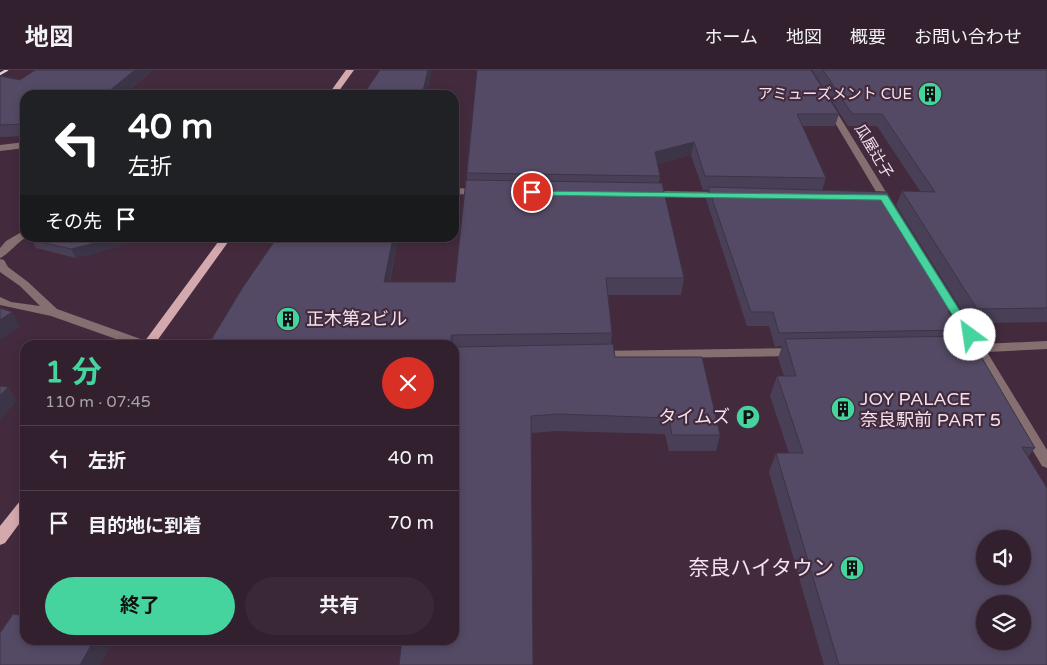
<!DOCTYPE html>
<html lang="ja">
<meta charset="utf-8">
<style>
:root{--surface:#32202e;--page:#3a2836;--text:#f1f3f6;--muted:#a8a3aa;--line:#4d3e4a;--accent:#46d49e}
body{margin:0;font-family:"Varela Round","Noto Sans JP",sans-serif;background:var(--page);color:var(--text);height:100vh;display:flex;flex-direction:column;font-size:19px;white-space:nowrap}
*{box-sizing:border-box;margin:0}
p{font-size:16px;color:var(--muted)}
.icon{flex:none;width:28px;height:28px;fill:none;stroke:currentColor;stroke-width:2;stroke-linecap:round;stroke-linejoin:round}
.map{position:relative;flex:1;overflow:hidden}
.panel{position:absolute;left:20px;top:270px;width:439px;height:305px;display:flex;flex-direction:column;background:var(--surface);border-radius:15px;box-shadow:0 2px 8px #0003,0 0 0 1px var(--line)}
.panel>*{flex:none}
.guide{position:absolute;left:20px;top:20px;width:439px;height:152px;border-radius:15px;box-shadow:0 2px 8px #0003,0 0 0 1px var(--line);background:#202124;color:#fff;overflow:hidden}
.tools{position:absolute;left:976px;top:460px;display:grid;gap:10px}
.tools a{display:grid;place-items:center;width:55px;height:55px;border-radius:50%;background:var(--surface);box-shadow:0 2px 8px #0003,0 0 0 1px var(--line);font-size:25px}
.pin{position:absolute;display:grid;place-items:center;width:42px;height:42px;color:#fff;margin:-21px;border:2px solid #fff;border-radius:50%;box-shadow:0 1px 5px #0007}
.me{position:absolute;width:55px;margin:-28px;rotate:329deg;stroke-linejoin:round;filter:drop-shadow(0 0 4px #0008)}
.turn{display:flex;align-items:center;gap:18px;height:105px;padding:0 25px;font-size:22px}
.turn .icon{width:65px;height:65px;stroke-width:2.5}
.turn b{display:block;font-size:35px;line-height:42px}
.then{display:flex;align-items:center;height:48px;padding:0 25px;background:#0003;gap:10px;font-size:19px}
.round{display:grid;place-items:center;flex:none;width:52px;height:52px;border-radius:26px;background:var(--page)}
.summary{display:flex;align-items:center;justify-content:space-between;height:85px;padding:0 25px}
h1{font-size:30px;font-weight:700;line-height:38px;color:var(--accent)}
.button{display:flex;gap:10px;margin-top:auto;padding:10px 25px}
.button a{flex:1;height:58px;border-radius:30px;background:var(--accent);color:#111;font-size:20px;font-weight:700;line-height:58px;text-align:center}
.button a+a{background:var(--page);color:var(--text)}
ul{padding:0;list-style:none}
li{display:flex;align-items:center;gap:15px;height:65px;padding:0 25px;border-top:1px solid var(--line)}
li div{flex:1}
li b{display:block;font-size:19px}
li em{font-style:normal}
header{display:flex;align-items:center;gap:30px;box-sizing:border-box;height:70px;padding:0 25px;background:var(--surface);border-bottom:1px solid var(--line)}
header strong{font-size:24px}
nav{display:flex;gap:28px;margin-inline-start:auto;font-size:18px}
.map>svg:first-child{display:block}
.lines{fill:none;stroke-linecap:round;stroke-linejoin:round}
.minor{fill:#856f71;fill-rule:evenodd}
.major{fill:#d4a9ad;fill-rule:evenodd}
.rail{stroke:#e1d0dc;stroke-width:2.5}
.wall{fill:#494057}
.shaded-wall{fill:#3c3447}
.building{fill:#554a65;stroke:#3c3447;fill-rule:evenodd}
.route{fill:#46d49e;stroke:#2e8a67}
.labels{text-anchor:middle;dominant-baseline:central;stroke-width:4.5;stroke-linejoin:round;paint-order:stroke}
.far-poi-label{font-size:15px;fill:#f3e3ee;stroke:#432b3d;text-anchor:end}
.far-street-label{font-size:15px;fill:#f3e3ee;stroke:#432b3d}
.poi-label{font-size:18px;fill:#f3e3ee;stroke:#432b3d;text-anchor:start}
.near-poi-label{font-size:21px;fill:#f3e3ee;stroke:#432b3d;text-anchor:end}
</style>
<header>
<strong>地図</strong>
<nav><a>ホーム</a><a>地図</a><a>概要</a><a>お問い合わせ</a></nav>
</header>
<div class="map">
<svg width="1047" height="595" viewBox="0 0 1047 595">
<rect width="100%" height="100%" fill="#432b3d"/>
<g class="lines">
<path class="minor" d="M826,34L833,36L894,135L892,137H886L884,135L825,36Z
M25,72V78L0,81V75Z
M454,118L482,119L487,122L482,125L454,124Z
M649,121L724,122L729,125L724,128L646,126L644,124Z
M25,160V168C17,173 6,186 0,188V178L6,171Z
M0,189L4,190L8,197L28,212L57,239L149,272L151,275H133L51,246L0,235V227L11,232L40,236L20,216L0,202Z
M950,228L954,229L982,274L1047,271V279L987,282L1047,380V398L1042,396L974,283H960L954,279L956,276L970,274L944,232Z
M797,278L803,282L797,286L597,289L591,285L597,281Z"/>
<path class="major" d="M346,0H354L336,25H328Z
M221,168H231L154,275H142Z
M25,429V446L5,473L0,475V456L20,431Z"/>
<path class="rail" d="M0,4L7,0"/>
</g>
<path class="wall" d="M153,0L125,24L25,25V66L0,67V6L20,10Z
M477,0L839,44L835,56H802L826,108L822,120L961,240L954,252L959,260L956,266L1035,378L1028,387L1047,595H824L769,402L776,383H789L770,326L777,306H784L778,288L782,276L775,277L769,256H747L706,129L708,120H703L691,85L657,94L660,106L659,113L684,208L681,225H608L612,263L611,274L615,287L720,365L716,381H669L665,364L557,361L531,363L454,570V275H208L279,168H398L390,212H455L467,110V103Z
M812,0H1047V252L970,253L896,135L902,121H920L877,56H848Z
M151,168L76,188L36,178L32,170Z"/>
<path class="shaded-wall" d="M135,0H153L123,25L109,21Z
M428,0H432L427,25H422Z
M694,72L691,85L653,95L655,82Z
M115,168H151L76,188L71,179Z
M393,168H398L386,228L384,212Z
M12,242L20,256L0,270V250Z
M452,265L453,275H451V267Z
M8,317L17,331L0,350V326Z
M94,570H110L113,573L100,595H80Z"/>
<path class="building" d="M35,0H135L109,21L134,25H25V54L0,55V6L20,10Z
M380,0H428L422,25H363Z
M477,0H811L839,44H797L826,108L705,106L694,72L655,82L660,106L467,103Z
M823,0H1047V238L977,239L902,121L935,122L882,44H852Z
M466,110L662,113L684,208H606L612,263L452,265L451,267L452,275H208L243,217L276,169H278L279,168H393L384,212H455Z
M708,117L887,122L961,240L948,241L959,260L779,263L773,242H751Z
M35,168H115L71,179L32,170Z
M0,238L12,242L0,250Z
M969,266L1035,378L1022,377L1047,418V595H839L776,383H803L777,306H796L785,269ZM985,469H1022V506H985ZM985,534H1022V571H985Z
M613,274L615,287H702L720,365H672L669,348L558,344L531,346L533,595H399L402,570H454V277Z
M0,316L8,317L0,326Z
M13,544L25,546V570H94L80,595H0V563Z"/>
<path class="route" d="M529,121L887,125L975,265L973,267H966L881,130L532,125L529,124Z"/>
<defs>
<g id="building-disc" transform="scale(1.25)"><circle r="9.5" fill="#46d49e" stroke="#432b3d"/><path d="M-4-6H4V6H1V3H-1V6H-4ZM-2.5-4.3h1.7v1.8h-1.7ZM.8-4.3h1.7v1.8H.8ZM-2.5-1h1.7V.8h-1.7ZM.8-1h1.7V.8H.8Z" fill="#111"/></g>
<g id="parking-disc" transform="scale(1.25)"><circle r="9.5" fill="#46d49e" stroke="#432b3d"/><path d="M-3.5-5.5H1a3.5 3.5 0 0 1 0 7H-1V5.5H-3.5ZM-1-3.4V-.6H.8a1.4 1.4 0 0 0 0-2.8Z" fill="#111"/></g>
</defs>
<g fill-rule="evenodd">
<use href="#building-disc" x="930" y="24"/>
<use href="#building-disc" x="288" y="249"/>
<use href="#building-disc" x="843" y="339"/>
<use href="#parking-disc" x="748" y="347"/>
<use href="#building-disc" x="852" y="498"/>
</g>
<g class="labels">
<g class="far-poi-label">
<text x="912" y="24">アミューズメント CUE</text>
</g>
<g class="far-street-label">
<text transform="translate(874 81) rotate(59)">瓜屋辻子</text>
</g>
<g class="poi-label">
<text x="306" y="249">正木第2ビル</text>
<text x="860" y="329">JOY PALACE<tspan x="860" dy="21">奈良駅前 PART 5</tspan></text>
<text x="730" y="347" text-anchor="end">タイムズ</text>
</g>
<g class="near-poi-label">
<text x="834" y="498">奈良ハイタウン</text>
</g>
</g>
</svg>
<div class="tools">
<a><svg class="icon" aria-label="sound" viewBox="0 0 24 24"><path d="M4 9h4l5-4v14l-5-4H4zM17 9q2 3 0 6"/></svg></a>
<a><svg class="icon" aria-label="layers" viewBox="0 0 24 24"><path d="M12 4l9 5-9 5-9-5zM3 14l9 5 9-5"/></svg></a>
</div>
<div class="pin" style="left:532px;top:122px;background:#d93025"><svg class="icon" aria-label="arrive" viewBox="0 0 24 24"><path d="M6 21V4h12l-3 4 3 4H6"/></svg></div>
<svg class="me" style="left:970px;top:265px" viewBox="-20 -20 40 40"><circle r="19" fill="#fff"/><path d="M0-13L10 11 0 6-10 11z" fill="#46d49e"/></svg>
<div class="guide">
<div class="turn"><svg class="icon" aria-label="left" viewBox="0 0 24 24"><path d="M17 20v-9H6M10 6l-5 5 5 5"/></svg><div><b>40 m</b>左折</div></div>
<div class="then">その先<svg class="icon" aria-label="arrive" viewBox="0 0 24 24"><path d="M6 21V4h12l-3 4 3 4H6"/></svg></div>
</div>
<section class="panel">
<div class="summary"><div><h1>1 分</h1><p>110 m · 07:45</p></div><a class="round" style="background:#d93025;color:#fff"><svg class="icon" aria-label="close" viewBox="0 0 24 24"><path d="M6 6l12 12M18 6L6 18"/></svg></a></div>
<ul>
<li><svg class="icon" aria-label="left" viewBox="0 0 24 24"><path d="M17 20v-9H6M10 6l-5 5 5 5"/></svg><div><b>左折</b></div><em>40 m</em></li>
<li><svg class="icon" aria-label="arrive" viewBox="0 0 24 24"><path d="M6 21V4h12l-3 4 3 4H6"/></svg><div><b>目的地に到着</b></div><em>70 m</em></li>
</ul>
<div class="button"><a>終了</a><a>共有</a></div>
</section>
</div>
